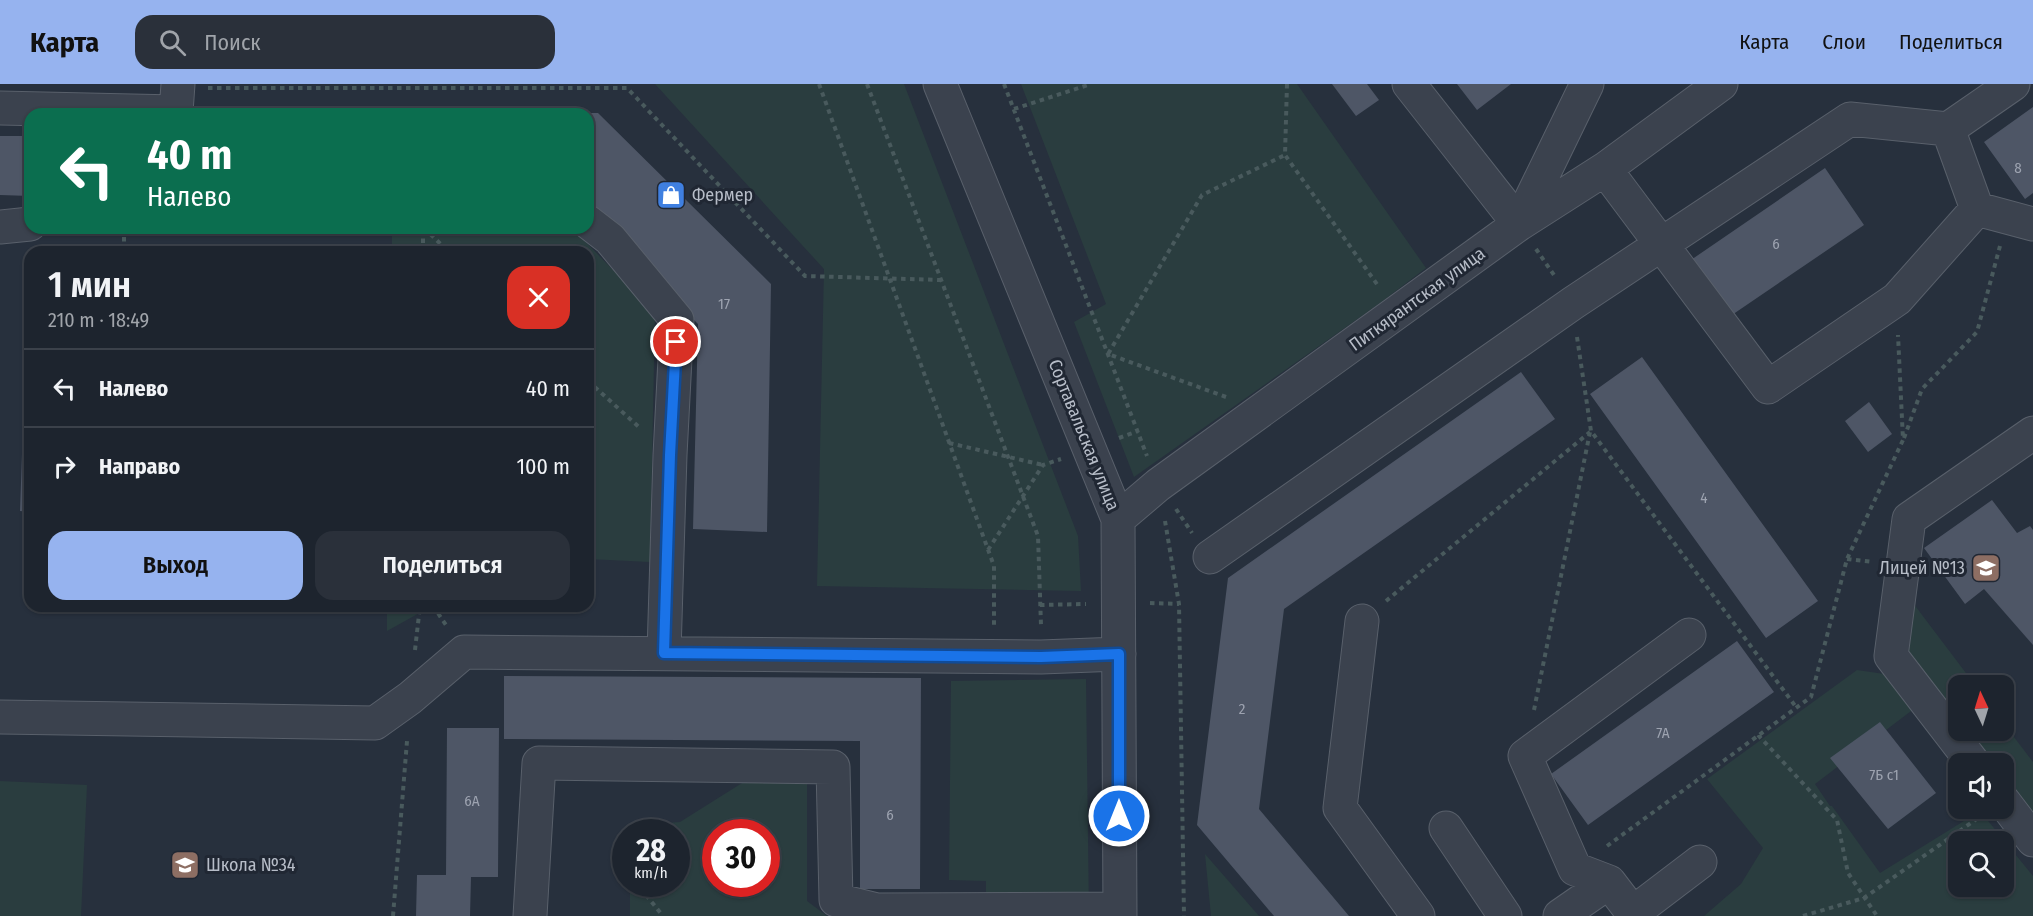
<!DOCTYPE html>
<html lang="ru">
<meta charset="utf-8">
<style>
:root{--surface:#1d242e;--page:#2a303a;--text:#f1f3f6;--muted:#a0a4aa;--line:#3b414a;--accent:#96b3ef}
body{margin:0;font-family:"Fira Sans Condensed",sans-serif;background:var(--page);color:var(--text);height:100vh;display:flex;flex-direction:column;font-size:22px;white-space:nowrap}
*{box-sizing:border-box;margin:0}
p{font-size:20px;color:var(--muted)}
.icon{flex:none;width:33px;height:33px;fill:none;stroke:currentColor;stroke-width:2;stroke-linecap:round;stroke-linejoin:round}
.map{position:relative;flex:1;overflow:hidden}
.details{position:absolute;left:24px;top:162px;width:570px;height:366px;display:flex;flex-direction:column;background:var(--surface);border-radius:18px;box-shadow:0 2px 4px #0004,0 0 0 2px var(--line)}
.details>*{flex:none}
.guide{position:absolute;left:24px;top:24px;width:570px;height:126px;border-radius:18px;box-shadow:0 2px 4px #0004,0 0 0 2px var(--line);background:#0b6e4f;color:#fff;overflow:hidden}
.needle{width:39px;rotate:356deg}
.controls{position:absolute;left:1948px;top:591px;display:grid;gap:12px}
.controls a{display:grid;place-items:center;width:66px;height:66px;border-radius:12px;background:var(--surface);box-shadow:0 2px 4px #0004,0 0 0 2px var(--line);font-size:30px}
.speed{position:absolute;left:612px;top:735px;display:flex;gap:12px;font-size:30px;font-weight:700;text-align:center}
.speed>*{display:grid;place-content:center;width:78px;height:78px;border-radius:50%;background:var(--surface);box-shadow:0 2px 4px #0004,0 0 0 2px var(--line);line-height:1}
.speed small{font-size:15px;font-weight:400}
.speed .limit{border:9px solid #d22;background:#fff;color:#111}
.pin{position:absolute;display:grid;place-items:center;width:51px;height:51px;color:#fff;margin:-26px;border:3px solid #fff;border-radius:50%;box-shadow:0 2px 6px #0007}
.me{position:absolute;width:66px;margin:-33px;rotate:0deg;stroke-linejoin:round;filter:drop-shadow(0 0 4px #0008)}
.turn{display:flex;align-items:center;gap:21px;height:126px;padding:0 24px;font-size:27px}
.turn .icon{width:78px;height:78px;stroke-width:2.5}
.turn b{display:block;font-size:42px;line-height:51px}
.round{display:grid;place-items:center;flex:none;width:63px;height:63px;border-radius:18px;background:var(--page)}
.overview{display:flex;align-items:center;justify-content:space-between;height:102px;padding:0 24px}
h1{font-size:36px;font-weight:600;line-height:45px}
.action{display:flex;gap:12px;margin-top:auto;padding:12px 24px}
.action a{flex:1;height:69px;border-radius:18px;background:var(--accent);color:#111;font-size:24px;font-weight:600;line-height:69px;text-align:center}
.action a+a{background:var(--page);color:var(--text)}
ul{padding:0;list-style:none}
li{display:flex;align-items:center;gap:18px;height:78px;padding:0 24px;border-top:2px solid var(--line)}
li div{flex:1}
li b{display:block;font-size:22px}
li em{font-style:normal}
header{display:flex;align-items:center;gap:36px;box-sizing:border-box;height:84px;padding:0 30px;background:var(--accent);color:#111}
header strong{font-size:28px}
nav{display:flex;gap:33px;margin-inline-start:auto;font-size:21px}
.search{width:420px;height:54px;background:var(--page);display:flex;align-items:center;gap:15px;box-sizing:border-box;padding:0 21px;border-radius:18px;color:var(--muted);font-size:22px}
.map>svg:first-child{display:block}
.green{fill:#2a3d3f;fill-rule:evenodd}
.building{fill:#4e5666}
.lines{fill:none;stroke-linecap:round;stroke-linejoin:round}
.minor-casing{stroke:#59606b;stroke-width:35}
.path{stroke:#495a5d;stroke-width:4;stroke-dasharray:4.5 4.5;stroke-linecap:butt}
.minor{stroke:#3b424e;stroke-width:33}
.route-casing{stroke:#114b97;stroke-width:15}
.route{stroke:#1a73e8;stroke-width:10}
.labels{text-anchor:middle;dominant-baseline:central;stroke-width:6;stroke-linejoin:round;paint-order:stroke}
.number-label{font-size:15px;fill:#9da3b0}
.poi-label{font-size:18px;fill:#b7bdc8;stroke:#202733;text-anchor:start}
.street-label{font-size:18px;fill:#b7bdc8;stroke:#202733}
</style>
<header>
<strong>Карта</strong>
<div class="search"><svg class="icon" aria-label="search" viewBox="0 0 24 24"><circle cx="10" cy="10" r="6"/><path d="M15 15l6 6"/></svg>Поиск</div>
<nav><a>Карта</a><a>Слои</a><a>Поделиться</a></nav>
</header>
<div class="map">
<svg width="2033" height="832" viewBox="0 0 2033 832">
<rect width="100%" height="100%" fill="#27303d"/>
<path class="green" d="M655,0H904L1078,452L1081,507L817,502L824,185Z
M1021,0H1297L1426,184L1380,219L1134,393L1074,238L1106,220Z
M392,144H572L655,229L650,478L588,475V168H392Z
M1913,519L1975,601L1959,602V646H2004V640L2033,678V747L2004,708V680L1982,679L1901,572Z
M387,522H432L387,547Z
M1857,586L1891,591L1919,621L1815,700L1830,722H1832L1880,789L1980,727L2033,792V832H1704L1741,800L1763,764L1707,695ZM1959,758H2004V802H1959Z
M1086,595L1089,832H986V797L949,796L951,597Z
M758,689L807,691V817L827,832H630V800H676V748H629V742L680,738ZM716,748H766V800H716Z
M0,697L87,701L81,832H0Z
M1205,770L1259,832H1211Z"/>
<path class="building" d="M1332,0H1367L1379,16L1356,32Z
M1457,0H1511L1477,26Z
M2033,23V109L2025,115L1984,58Z
M588,29H598L771,200L767,448L693,445L698,240L588,129Z
M0,52H30V112L0,111Z
M1825,84L1864,141L1726,235L1688,178Z
M1642,273L1818,517L1766,554L1590,310Z
M25,284H30V428L20,427Z
M1521,288L1555,335L1284,525L1259,725L1349,832H1274L1197,741L1228,494Z
M1869,318L1892,350L1868,368L1845,337Z
M1992,416L2017,449L2030,442L2033,446V561L1984,505L1965,520L1924,464Z
M1737,557L1774,608L1588,741L1551,690Z
M504,592L921,594L920,805H860V657L504,655Z
M1880,638L1936,709L1888,745L1830,674Z
M447,644H499L498,793H471L470,832H416L417,791H446Z"/>
<g class="lines">
<g class="minor-casing">
<path id="minor" d="M940,0L1118,435L1120,832
M1409,0L1519,140L1587,0
M0,24L176,28L178,0
M1948,45L2013,0
M1605,85L1768,303L1897,215L1977,125
M588,138L610,155L677,236L670,371L664,569
M0,143L30,140
M1118,435L1158,401L1519,140L1605,85L1721,0
M1210,473L1573,219L1850,35L1948,45L1977,125L2033,140
M1362,537L1340,724L1418,832
M0,633L375,639L410,614L464,568L1041,573L1119,570
M1974,680L1891,572L1909,435L2033,349
M2004,718L2033,756
M1446,744L1505,832
M1633,829L1700,778
M530,832L539,679L833,683L836,816L877,826L1120,825
M1560,832L1609,798
M1635,832L1609,798L1575,785L1525,672L1689,551"/>
</g>
<path class="path" d="M819,0L994,482V541
M867,0L1038,452L1041,541
M1004,0L1147,372
M1287,0L1285,71L1379,203
M208,4H627L805,192L941,196
M1014,25L1091,0
M124,144V168
M424,144L449,168
M1536,165L1556,194
M423,168V144
M1577,253L1591,347L1796,623
M588,297L639,343
M1226,313L1108,270L1202,111L1285,71
M1119,354L1138,347
M1904,354L1922,305L1977,248L2000,162
M949,359L1043,381
M1176,425L1192,449
M1165,437L1179,520L1184,832
M988,466L1043,381L1061,375
M1847,475L1873,478
M1386,517L1590,348
M1150,519L1179,520
M1040,521L1086,520
M433,522L446,541
M415,566L420,522
M1534,626L1590,348
M1758,651L1837,736L1848,789L1877,832
M1607,762L1811,613L1847,475L1903,356L1898,251
M646,811L663,832
M393,832L407,657
M1803,832L1864,814L1978,734"/>
<use href="#minor" class="minor"/>
</g>
<g class="lines">
<g class="route-casing">
<path id="route" d="M676,258L670,371L664,569L1041,573L1119,570V732"/>
</g>
<use href="#route" class="route"/>
</g>
<defs>
<g id="shop-square" transform="scale(1.5)"><rect x="-9" y="-9" width="18" height="18" rx="4" fill="#3f7fe0" stroke="#202733"/><path d="M-5-2.5h2.3a2.7 3.5 0 0 1 5.4 0H5L5.5 6h-11ZM-1.5-2.5h3a1.5 2.3 0 0 0-3 0Z" fill="#fff"/></g>
<g id="school-square" transform="scale(1.5)"><rect x="-9" y="-9" width="18" height="18" rx="4" fill="#8d6e63" stroke="#202733"/><path d="M0-5L7-2L0 1L-7-2ZM-4 1L0 2.5L4 1V4Q0 6-4 4Z" fill="#fff"/></g>
</defs>
<g fill-rule="evenodd">
<use href="#shop-square" x="671" y="111"/>
<use href="#school-square" x="1986" y="484"/>
<use href="#school-square" x="185" y="781"/>
</g>
<g class="labels">
<g class="number-label">
<text x="2018" y="84">8</text>
<text x="1776" y="160">6</text>
<text x="724" y="220">17</text>
<text x="1704" y="414">4</text>
<text x="1242" y="625">2</text>
<text x="1663" y="649">7А</text>
<text x="1884" y="691">7Б с1</text>
<text x="472" y="717">6А</text>
<text x="890" y="731">6</text>
</g>
<g class="poi-label">
<text x="692" y="111">Фермер</text>
<text x="1965" y="484" text-anchor="end">Лицей №13</text>
<text x="206" y="781">Школа №34</text>
</g>
<g class="street-label">
<text transform="translate(1417 215) rotate(-36)">Питкярантская улица</text>
<text transform="translate(1084 351) rotate(68)">Сортавальская улица</text>
</g>
</g>
</svg>
<div class="controls">
<a><svg class="needle" viewBox="-14 -14 28 28"><path d="M0-13l5 13h-10z" fill="#e53935"/><path d="M0 13l5-13h-10z" fill="#a0a4aa"/></svg></a>
<a><svg class="icon" aria-label="sound" viewBox="0 0 24 24"><path d="M4 9h4l5-4v14l-5-4H4zM17 9q2 3 0 6"/></svg></a>
<a><svg class="icon" aria-label="search" viewBox="0 0 24 24"><circle cx="10" cy="10" r="6"/><path d="M15 15l6 6"/></svg></a>
</div>
<div class="speed"><div>28<small>km/h</small></div><div class="limit">30</div></div>
<div class="pin" style="left:676px;top:258px;background:#d93025"><svg class="icon" aria-label="arrive" viewBox="0 0 24 24"><path d="M6 21V4h12l-3 4 3 4H6"/></svg></div>
<svg class="me" style="left:1119px;top:732px" viewBox="-20 -20 40 40"><circle r="17" fill="#1a73e8" stroke="#fff" stroke-width="3"/><path d="M0-11L8 9 0 5-8 9z" fill="#fff"/></svg>
<div class="guide">
<div class="turn"><svg class="icon" aria-label="left" viewBox="0 0 24 24"><path d="M17 20v-9H6M10 6l-5 5 5 5"/></svg><div><b>40 m</b>Налево</div></div>
</div>
<section class="details">
<div class="overview"><div><h1>1 мин</h1><p>210 m · 18:49</p></div><a class="round" style="background:#d93025;color:#fff"><svg class="icon" aria-label="close" viewBox="0 0 24 24"><path d="M6 6l12 12M18 6L6 18"/></svg></a></div>
<ul>
<li><svg class="icon" aria-label="left" viewBox="0 0 24 24"><path d="M17 20v-9H6M10 6l-5 5 5 5"/></svg><div><b>Налево</b></div><em>40 m</em></li>
<li><svg class="icon" aria-label="right" viewBox="0 0 24 24"><path d="M7 20v-9h11M14 6l5 5-5 5"/></svg><div><b>Направо</b></div><em>100 m</em></li>
</ul>
<div class="action"><a>Выход</a><a>Поделиться</a></div>
</section>
</div>
